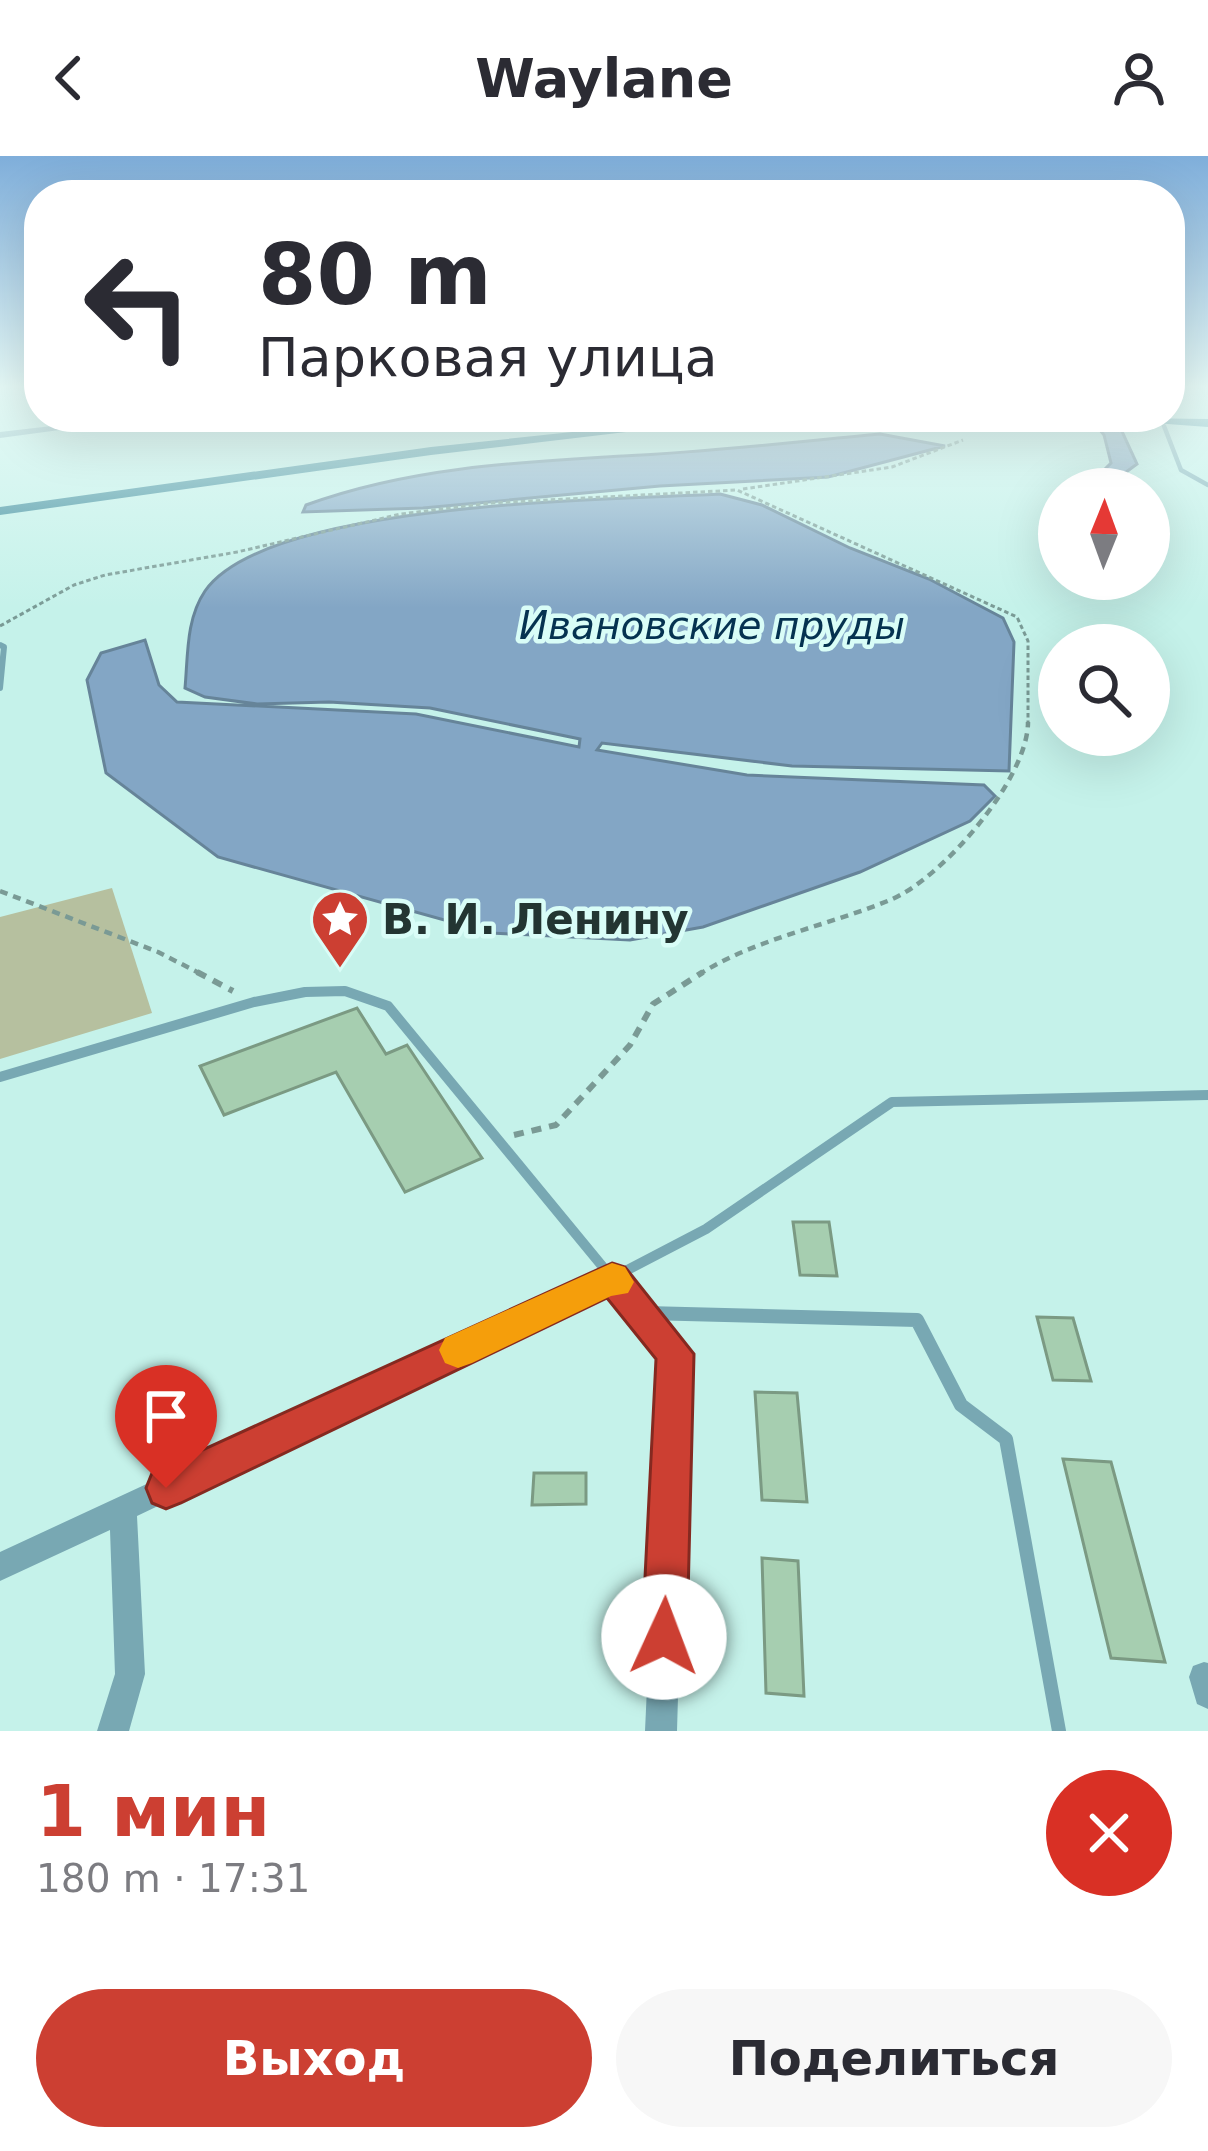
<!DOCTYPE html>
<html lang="ru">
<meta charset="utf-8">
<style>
:root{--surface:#fff;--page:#f7f7f7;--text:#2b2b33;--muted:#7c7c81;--accent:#cc3f32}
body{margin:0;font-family:"DejaVu Sans",sans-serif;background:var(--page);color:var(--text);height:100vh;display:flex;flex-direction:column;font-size:45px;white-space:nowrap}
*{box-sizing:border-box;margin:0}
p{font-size:39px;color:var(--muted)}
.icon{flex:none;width:66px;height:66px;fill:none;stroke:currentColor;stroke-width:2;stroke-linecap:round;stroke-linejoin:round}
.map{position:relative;height:1575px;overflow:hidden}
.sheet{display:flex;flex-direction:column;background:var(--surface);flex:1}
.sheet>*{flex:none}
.hud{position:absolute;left:24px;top:24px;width:1161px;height:252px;border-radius:48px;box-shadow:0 12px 48px #0002;background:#fff;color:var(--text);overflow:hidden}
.needle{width:78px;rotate:1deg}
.controls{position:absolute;left:1038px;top:312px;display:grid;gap:24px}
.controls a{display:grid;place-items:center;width:132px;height:132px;border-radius:50%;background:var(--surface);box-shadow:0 12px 48px #0002;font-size:60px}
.pin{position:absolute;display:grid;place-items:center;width:102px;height:102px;color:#fff;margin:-123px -51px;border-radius:50% 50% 50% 0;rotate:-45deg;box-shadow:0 0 12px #0007}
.pin .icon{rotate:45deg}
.me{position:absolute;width:132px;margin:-66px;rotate:2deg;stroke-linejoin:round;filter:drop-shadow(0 0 9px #0008)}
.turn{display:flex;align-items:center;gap:42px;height:252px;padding:0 36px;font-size:54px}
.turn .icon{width:156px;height:156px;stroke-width:2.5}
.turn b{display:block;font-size:84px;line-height:102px}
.round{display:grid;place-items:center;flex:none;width:126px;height:126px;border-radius:63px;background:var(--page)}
.summary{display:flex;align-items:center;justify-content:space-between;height:204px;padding:0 36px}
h1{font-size:72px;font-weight:600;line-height:90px;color:var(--accent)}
.action{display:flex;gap:24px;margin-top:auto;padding:24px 36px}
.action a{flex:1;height:138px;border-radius:72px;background:var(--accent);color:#fff;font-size:48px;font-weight:600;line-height:138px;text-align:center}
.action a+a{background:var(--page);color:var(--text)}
header{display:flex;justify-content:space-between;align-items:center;height:156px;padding:0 36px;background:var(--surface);font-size:54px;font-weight:600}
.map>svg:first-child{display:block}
.green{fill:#b6c09f}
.water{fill:#83a6c5;stroke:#668499;stroke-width:3}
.building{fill:#a6ceb0;stroke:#7b9a83;stroke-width:3}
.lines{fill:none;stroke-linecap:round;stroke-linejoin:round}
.path-far2{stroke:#7a9a95;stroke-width:3;stroke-dasharray:4.5 3;stroke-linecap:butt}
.path-far1{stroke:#7a9a95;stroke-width:4.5;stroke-dasharray:8 6;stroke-linecap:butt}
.path{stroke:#7a9a95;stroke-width:6;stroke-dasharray:10 8;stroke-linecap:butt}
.lane-far3{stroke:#78a8b3;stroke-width:4.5}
.lane-far2{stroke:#78a8b3;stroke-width:6}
.lane-far1{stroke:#78a8b3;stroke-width:10}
.lane{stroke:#78a8b3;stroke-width:14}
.street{fill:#78a8b3;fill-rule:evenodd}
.secondary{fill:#388899;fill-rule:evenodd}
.route{fill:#cc3f32;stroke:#852920;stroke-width:3}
.slow{fill:#f59e0b}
.labels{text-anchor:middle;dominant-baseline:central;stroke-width:9;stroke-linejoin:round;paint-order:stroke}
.far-water-label{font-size:39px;font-style:italic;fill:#053250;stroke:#d9fdf7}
.poi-label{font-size:42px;font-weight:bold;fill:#233532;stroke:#d9fdf7;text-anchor:start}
</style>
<header><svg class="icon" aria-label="back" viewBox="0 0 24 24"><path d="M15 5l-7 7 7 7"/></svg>Waylane<svg class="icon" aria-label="person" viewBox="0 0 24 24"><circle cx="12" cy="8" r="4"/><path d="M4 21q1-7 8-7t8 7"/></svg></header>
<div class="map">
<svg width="1208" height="1575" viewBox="0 0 1208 1575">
<rect width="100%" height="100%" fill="#c5f2ea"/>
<path class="green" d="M112,732L152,857L0,903V761Z"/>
<path class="water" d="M1104,261L1121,263L1119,269L1137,308L1118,322L1135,333H1107L1094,324L1111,307L1104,279L1095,268Z
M880,278L945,290L828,321L660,330L423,352L303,356L306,349C407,312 516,306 623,300C709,296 795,286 880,278Z
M720,338L762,349L850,392L929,423L1003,462L1014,486L1009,615L792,610L602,587L597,594L747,619L984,629L995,640L970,665L860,716L703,771L630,784L491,777L218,701L106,617L87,524L101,497L145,484L159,529L177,546L416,558L579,591L580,583L430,552L329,546L257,548L205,541L185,532C188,499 186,463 205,435C268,345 612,344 720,338Z"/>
<path class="building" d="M357,852L386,898L407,889L482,1002L405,1036L336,916L224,959L200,910Z
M793,1066H829L837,1120L800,1119Z
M1037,1161L1073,1162L1091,1225L1053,1224Z
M755,1236L797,1237L807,1346L762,1344Z
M1063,1303L1111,1306L1165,1506L1111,1502Z
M534,1317H586V1348L532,1349Z
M762,1402L798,1405L804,1540L766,1537Z"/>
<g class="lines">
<path class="path-far2" d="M743,333L892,311L963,284
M0,470L74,429L105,419L237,396L401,358L491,347L737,334L1017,461L1028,485V569"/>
<path class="path-far1" d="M0,735L158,796L203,819
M698,819C757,782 827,770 890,744C942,723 1028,623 1028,566"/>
<path class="path" d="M197,816L233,835
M514,979L556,969L630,889L653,848L703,816"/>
<path class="lane-far3" d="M1164,270L1181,314L1208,329"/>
<path class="lane-far2" d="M0,489L4,491L0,532"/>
<path class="lane-far1" d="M0,921L254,846L305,836L345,835L388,850L612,1122L706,1073L892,946L1208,939"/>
<path class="lane" d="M646,1157L917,1164L961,1249L1006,1283L1059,1575"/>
<path class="street" d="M130,261H156L0,282V276Z
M612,1112L620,1115L688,1199L677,1575H645L662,1202L608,1135L137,1360L145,1518L129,1575H97L115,1518L110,1374L0,1425V1396Z
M1204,1506L1208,1507V1553L1197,1548L1189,1521L1193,1510Z"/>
<path class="secondary" d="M714,261H753L431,299L0,359V351L431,291Z
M857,261L969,268L1055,261L1208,263V271L1100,263L969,276Z"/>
</g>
<linearGradient id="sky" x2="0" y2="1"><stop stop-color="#7faeda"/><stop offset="0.51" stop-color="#e5f9f6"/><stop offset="1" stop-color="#e5f9f6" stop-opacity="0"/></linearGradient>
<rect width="1208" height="452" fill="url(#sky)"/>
<path class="route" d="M612,1107L625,1111L694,1198L687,1481L681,1497L664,1504L648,1497L642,1481L656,1203L607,1142L181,1347L166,1353L152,1347L146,1332L152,1317Z"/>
<path class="slow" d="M612,1107L625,1111L634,1126L628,1137L611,1140L472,1207L458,1212L445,1207L439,1194L445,1182Z"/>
<defs>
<g id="sight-pin" transform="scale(3)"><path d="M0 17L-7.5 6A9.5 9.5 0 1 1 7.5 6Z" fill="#cc3f32" stroke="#d9fdf7"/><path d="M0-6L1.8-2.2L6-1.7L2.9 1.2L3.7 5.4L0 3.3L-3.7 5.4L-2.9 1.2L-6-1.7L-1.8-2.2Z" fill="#fff"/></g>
</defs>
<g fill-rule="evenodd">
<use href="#sight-pin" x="340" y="763"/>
</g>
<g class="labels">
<g class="far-water-label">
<text x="712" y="469">Ивановские пруды</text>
</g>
<g class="poi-label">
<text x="382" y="763">В. И. Ленину</text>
</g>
</g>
</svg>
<div class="controls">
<a><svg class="needle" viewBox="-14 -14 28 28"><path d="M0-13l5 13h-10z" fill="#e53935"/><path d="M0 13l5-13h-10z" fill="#7c7c81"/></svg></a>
<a><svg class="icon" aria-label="search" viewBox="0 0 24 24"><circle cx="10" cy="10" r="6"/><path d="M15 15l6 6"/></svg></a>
</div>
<div class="pin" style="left:166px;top:1332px;background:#d93025"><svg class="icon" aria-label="arrive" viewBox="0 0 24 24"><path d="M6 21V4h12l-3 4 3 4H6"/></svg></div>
<svg class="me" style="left:664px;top:1481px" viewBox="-20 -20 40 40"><circle r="19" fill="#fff"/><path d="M0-13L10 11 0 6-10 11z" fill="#cc3f32"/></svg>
<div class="hud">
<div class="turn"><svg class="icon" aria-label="left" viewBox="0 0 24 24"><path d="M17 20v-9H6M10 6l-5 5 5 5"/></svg><div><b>80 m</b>Парковая улица</div></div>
</div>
</div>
<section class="sheet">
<div class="summary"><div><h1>1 мин</h1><p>180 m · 17:31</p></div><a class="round" style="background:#d93025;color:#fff"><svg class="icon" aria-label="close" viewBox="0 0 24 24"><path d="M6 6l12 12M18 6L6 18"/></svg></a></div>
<div class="action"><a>Выход</a><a>Поделиться</a></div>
</section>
